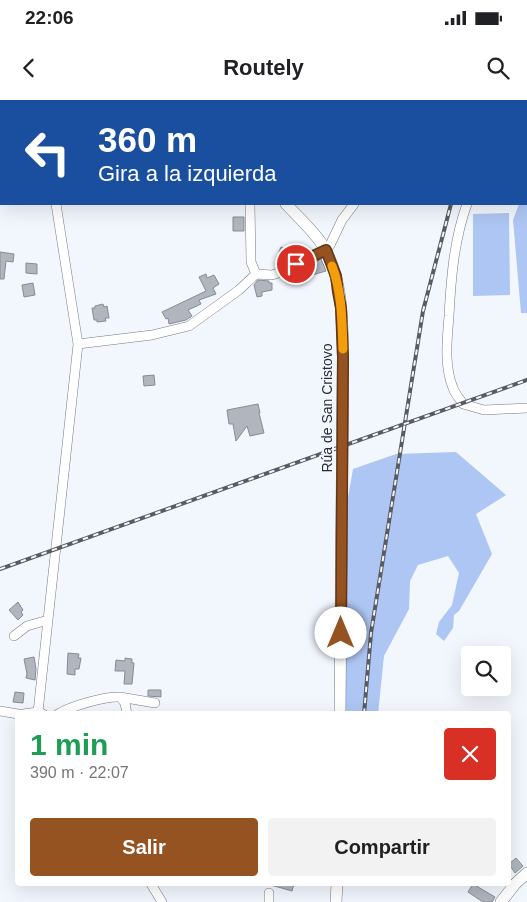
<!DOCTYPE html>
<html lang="es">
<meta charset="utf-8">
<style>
:root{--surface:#fff;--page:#f2f2f2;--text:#202124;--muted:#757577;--accent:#955322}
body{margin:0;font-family:Arial,sans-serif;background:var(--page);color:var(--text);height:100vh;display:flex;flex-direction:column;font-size:19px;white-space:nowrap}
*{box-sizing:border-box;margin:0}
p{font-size:16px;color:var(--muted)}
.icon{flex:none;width:28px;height:28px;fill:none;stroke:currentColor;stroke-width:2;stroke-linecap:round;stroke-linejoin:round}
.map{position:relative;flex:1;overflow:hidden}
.details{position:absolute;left:15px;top:611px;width:496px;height:175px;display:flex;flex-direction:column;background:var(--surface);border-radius:5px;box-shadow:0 5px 20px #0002}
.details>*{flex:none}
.guide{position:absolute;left:0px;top:0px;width:528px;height:105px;box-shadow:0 5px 20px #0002;background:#1a4fa0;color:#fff;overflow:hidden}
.fabs{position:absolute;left:461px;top:546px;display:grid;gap:10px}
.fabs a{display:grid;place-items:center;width:50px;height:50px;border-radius:5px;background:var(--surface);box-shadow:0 5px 20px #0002;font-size:25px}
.pin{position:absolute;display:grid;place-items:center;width:42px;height:42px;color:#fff;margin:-21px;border:2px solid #fff;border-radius:50%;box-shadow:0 1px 5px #0007}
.me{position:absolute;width:55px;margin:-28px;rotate:0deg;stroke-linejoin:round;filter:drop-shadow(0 0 4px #0008)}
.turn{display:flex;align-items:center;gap:18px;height:105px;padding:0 15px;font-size:22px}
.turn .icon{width:65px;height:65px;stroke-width:2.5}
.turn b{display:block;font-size:35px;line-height:42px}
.round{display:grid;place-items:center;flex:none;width:52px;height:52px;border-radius:5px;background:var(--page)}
.head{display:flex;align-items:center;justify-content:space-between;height:85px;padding:0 15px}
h1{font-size:30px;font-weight:700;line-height:38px;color:#1e9e55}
.primary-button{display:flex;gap:10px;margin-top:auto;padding:10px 15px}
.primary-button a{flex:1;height:58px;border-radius:5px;background:var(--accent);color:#fff;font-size:20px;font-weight:700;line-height:58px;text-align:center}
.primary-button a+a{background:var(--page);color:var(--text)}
.status{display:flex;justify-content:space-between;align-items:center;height:35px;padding:0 25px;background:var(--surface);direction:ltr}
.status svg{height:14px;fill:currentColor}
header{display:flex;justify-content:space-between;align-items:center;height:65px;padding:0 15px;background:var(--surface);font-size:22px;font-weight:700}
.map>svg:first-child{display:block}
.green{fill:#aec6f3}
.building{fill:#b1b5be;stroke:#878c94}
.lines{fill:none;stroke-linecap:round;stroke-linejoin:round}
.minor-casing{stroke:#757982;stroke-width:10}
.tertiary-casing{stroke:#757982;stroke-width:12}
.minor{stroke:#fff;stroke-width:9}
.tertiary{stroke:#fff;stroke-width:11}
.rail-casing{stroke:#595b60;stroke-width:4}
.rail{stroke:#f2f6fd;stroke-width:2;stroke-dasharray:5.5;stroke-linecap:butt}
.route-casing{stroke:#613616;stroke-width:12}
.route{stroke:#955322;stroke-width:9}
.slow{stroke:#f59e0b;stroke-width:9}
.labels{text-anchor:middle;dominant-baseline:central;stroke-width:4;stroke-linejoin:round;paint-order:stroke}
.street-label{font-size:14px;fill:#2b2c30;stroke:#f2f6fd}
</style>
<div class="status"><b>22:06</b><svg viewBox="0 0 49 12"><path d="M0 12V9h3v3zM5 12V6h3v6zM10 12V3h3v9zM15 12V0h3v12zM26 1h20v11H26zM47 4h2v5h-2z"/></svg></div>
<header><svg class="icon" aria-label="back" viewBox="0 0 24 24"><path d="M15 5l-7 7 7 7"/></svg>Routely<svg class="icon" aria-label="search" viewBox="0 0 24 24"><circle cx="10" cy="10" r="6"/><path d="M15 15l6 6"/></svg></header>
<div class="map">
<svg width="527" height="802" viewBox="0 0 527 802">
<rect width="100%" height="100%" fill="#f2f6fd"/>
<path class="green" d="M526,90L527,91V213H521L513,120L519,104H526Z
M509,113L510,195L473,196V114Z
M456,352L506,395L476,414L492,454L459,511L454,515L453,528L444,541L436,534L439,522L452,505L459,473L448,456L418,465L410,481L409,509L384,556L378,614H346V441L348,397L353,369L396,354Z"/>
<path class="building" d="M233,117H244V131H233Z
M281,147L290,151L292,158L287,164L278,167L277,157Z
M0,152L14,154L13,162L6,161L4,179H0Z
M321,159L326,171L305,177L303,167Z
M26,163L37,164V174L26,173Z
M206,174L207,178L214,175L219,184L213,188L216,194L199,200L201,204L188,210L192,216L186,220L169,224L168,218L166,219L162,212L206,191L199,177Z
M258,180L269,181V183H272V190L262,192V196L257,197L254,185Z
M33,183L35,195L24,197L22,185Z
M103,204L104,207L107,206L109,218H105L106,221L97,222V220H94L92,208H95V206Z
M154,275L155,285L144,286L143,276Z
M258,304L260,313H259L264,333L250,336L247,326L236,341L233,324H229L227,310Z
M18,502L23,510L21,512L23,515L18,520L9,510Z
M68,553L79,554L78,558H81L79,569H75V575L67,574Z
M34,557L36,569L35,580L26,578L27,574L24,559Z
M125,558L132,559V563H134L132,584H124L125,571H115L116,560L125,561Z
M148,590H161V597L148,596Z
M15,592L24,593L23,603L13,602Z
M516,758L523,766L515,773L509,764Z
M271,784H294L292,791L271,785Z
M473,784L495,797L492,802H483L468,792Z"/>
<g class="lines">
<g class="minor-casing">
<path id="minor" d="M76,1L78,0
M305,1L306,0
M0,48H1
M250,104L251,162L256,174
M467,104C454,140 451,178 449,216C447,240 444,266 453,288C455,294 460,299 463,304L484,310L527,308
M78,244L152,235L189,226L239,190L256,174L272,175L291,169L295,164L326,150L330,145L342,120L354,104
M14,536L27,526L48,520
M120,597L155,603
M0,611L18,614
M38,612L78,244L56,104
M23,614L38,612L43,614
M58,614C71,606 106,596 120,597L125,603L127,614
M151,784L162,802
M269,793V802"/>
</g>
<g class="tertiary-casing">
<path id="tertiary" d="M200,0L201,1
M286,104C298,117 319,136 326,151C343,183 342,222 343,257L340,614
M336,802L337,784
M501,802L515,784L527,773"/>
</g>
<use href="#minor" class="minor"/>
<use href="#tertiary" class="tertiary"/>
<g class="rail-casing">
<path id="rail" d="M501,1L502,0
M0,469L527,280
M364,614L371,533L423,211L451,104"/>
</g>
<use href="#rail" class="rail"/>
</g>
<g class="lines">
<g class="route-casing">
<path id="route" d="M296,164L326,150L336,176L338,192L341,208L343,257L341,533"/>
</g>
<use href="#route" class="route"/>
<path class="slow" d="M332,166C342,192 342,221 343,249"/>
</g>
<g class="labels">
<g class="street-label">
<text transform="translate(327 308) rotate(-90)">Rúa de San Cristovo</text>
</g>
</g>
</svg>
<div class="fabs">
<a><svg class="icon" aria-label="search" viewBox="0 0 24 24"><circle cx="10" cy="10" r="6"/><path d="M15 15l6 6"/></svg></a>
</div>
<div class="pin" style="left:296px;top:164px;background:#d93025"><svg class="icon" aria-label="arrive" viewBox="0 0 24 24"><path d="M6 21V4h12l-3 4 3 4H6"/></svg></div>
<svg class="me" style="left:341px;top:533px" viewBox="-20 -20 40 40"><circle r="19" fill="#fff"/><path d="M0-13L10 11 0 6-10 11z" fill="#955322"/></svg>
<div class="guide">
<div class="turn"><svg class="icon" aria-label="left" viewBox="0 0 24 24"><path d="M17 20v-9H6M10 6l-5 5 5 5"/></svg><div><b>360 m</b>Gira a la izquierda</div></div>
</div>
<section class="details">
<div class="head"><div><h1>1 min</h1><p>390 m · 22:07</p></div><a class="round" style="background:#d93025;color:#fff"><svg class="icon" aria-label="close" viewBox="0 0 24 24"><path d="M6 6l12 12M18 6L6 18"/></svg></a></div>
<div class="primary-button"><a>Salir</a><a>Compartir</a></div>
</section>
</div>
